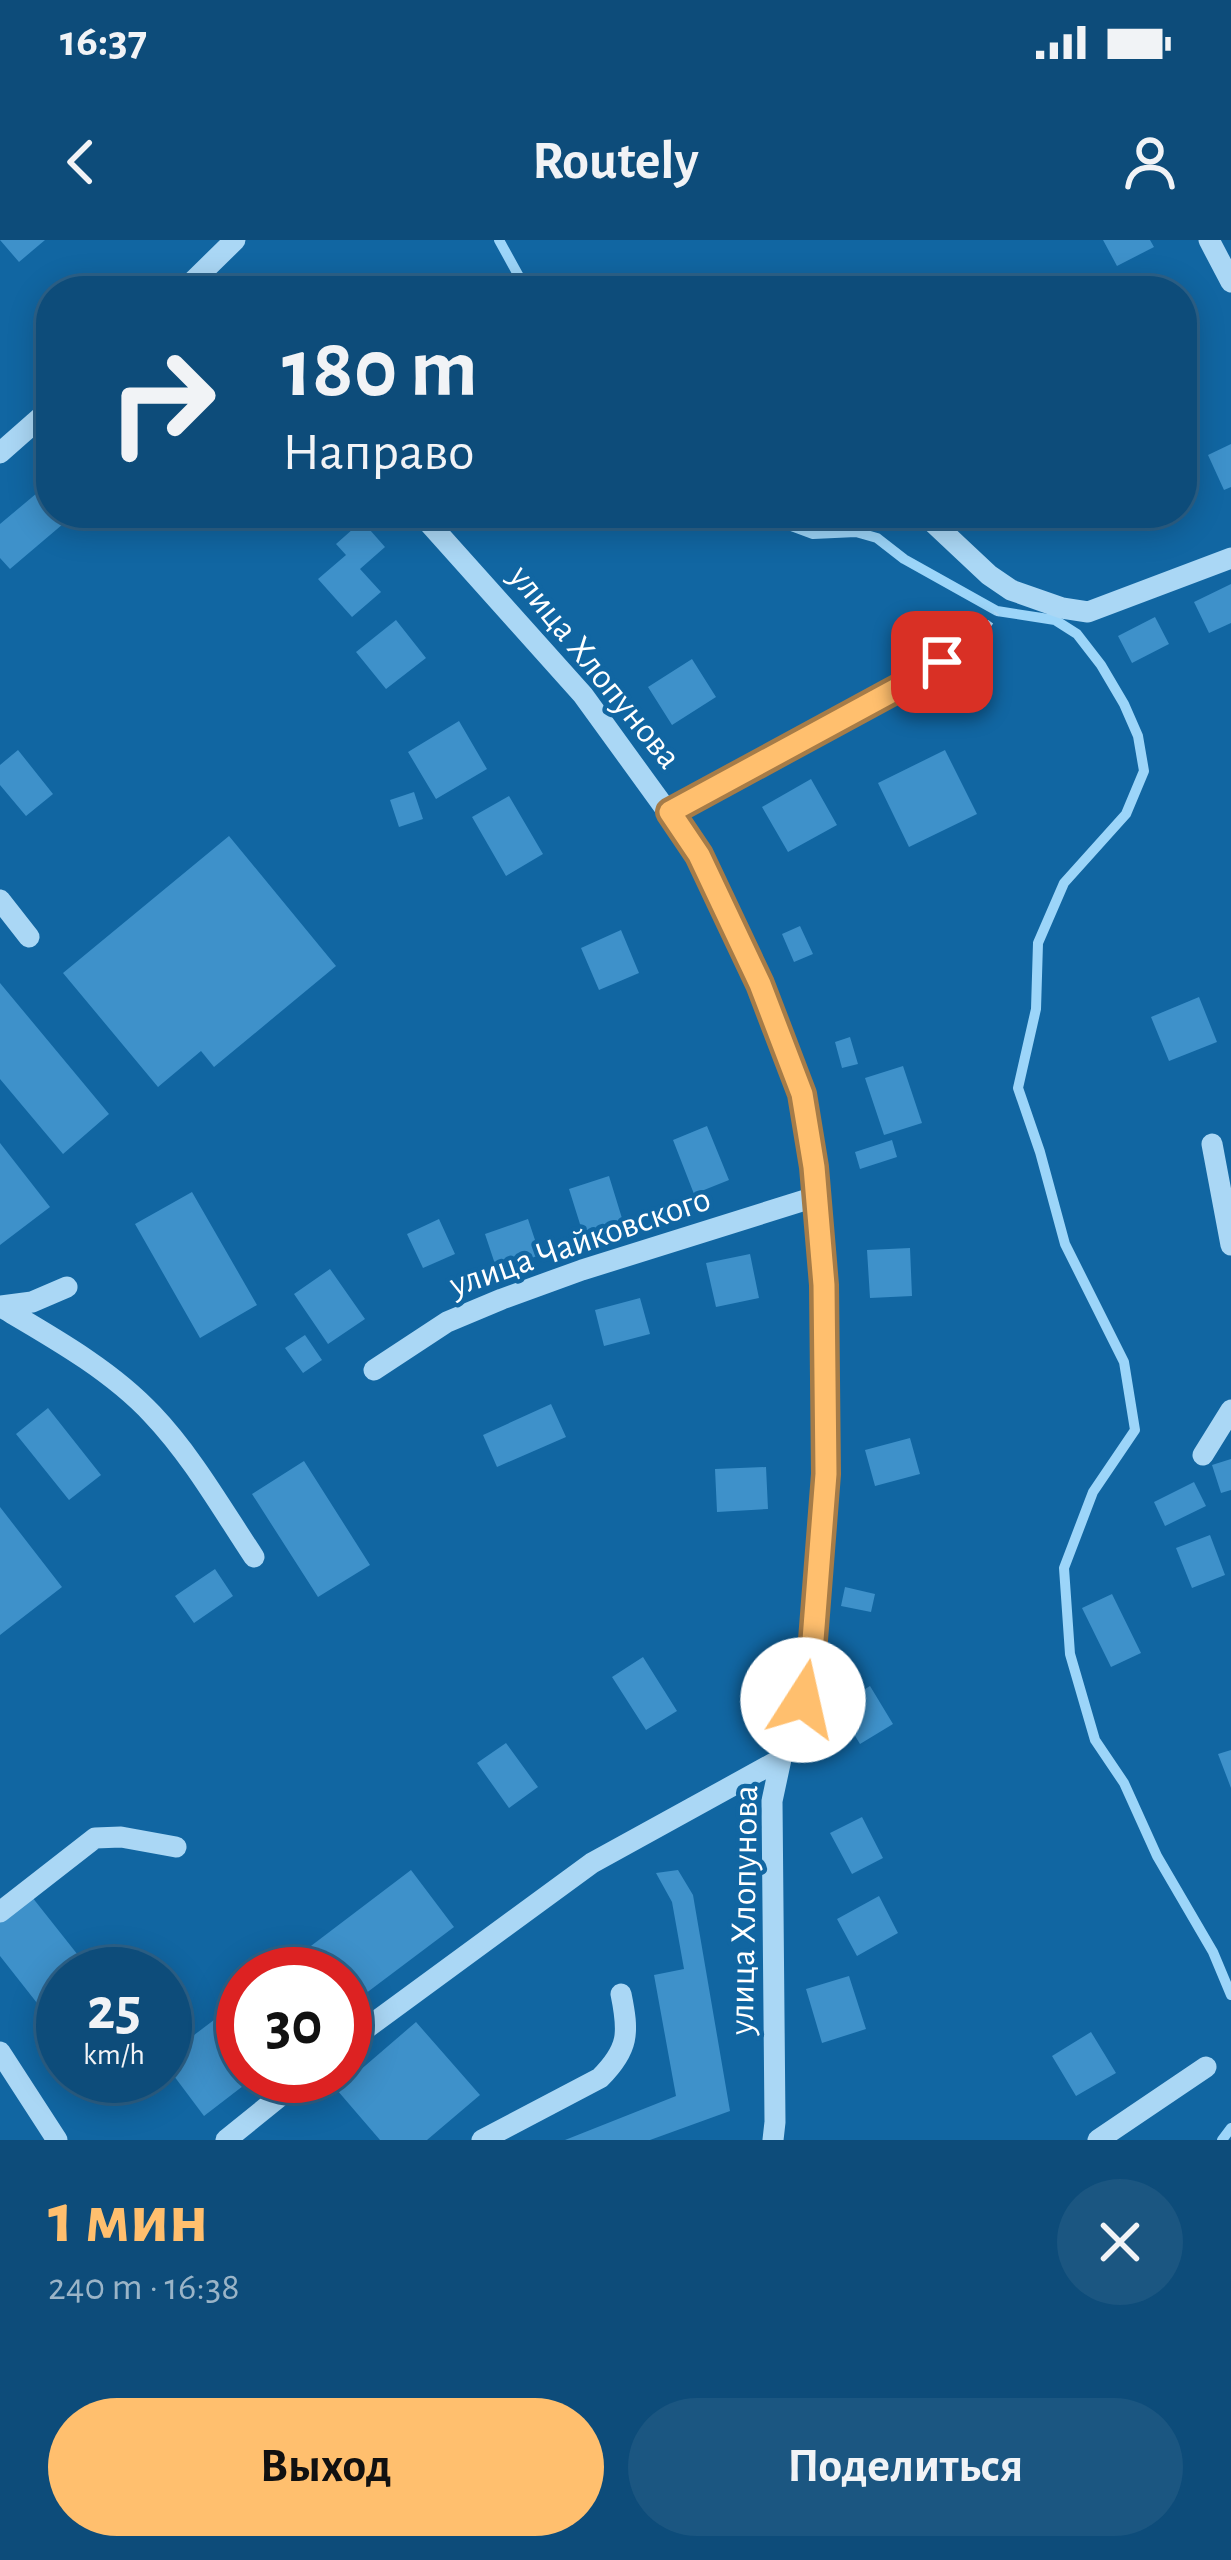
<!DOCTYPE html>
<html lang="ru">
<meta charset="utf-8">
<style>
:root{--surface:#0d4c7a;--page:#1b5681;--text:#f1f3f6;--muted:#9ab4c7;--line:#2d638b;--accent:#ffbf6e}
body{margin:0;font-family:"Alegreya Sans",sans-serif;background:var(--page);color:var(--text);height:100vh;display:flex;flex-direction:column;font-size:45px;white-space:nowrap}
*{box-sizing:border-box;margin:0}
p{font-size:39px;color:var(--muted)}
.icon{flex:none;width:66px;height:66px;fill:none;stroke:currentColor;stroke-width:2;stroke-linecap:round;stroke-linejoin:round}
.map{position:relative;height:1900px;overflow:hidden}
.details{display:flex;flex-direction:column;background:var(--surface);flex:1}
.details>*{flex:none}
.banner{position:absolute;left:36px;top:36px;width:1161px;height:252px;border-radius:48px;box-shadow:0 6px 30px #0003,0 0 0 3px var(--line);background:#0d4c7a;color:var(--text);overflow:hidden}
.speed{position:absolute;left:36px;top:1707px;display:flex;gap:24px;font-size:60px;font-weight:700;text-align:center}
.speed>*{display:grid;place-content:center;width:156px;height:156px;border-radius:50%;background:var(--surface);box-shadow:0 6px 30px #0003,0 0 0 3px var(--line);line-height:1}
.speed small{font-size:30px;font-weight:400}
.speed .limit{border:18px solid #d22;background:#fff;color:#111}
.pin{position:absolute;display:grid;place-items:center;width:102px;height:102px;color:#fff;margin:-51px;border-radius:24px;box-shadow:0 6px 18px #0006}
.me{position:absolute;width:132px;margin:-66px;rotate:10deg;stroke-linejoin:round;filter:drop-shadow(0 0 9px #0008)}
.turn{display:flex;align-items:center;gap:42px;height:252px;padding:0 48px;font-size:54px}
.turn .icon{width:156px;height:156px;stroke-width:2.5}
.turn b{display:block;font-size:84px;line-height:102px}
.round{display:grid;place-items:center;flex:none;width:126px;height:126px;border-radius:63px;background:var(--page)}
.overview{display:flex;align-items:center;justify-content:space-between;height:204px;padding:0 48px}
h1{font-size:72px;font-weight:600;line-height:90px;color:var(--accent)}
.button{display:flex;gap:24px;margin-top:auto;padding:24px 48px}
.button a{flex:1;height:138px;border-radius:72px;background:var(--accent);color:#111;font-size:48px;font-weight:600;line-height:138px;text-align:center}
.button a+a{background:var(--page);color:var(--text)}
.status{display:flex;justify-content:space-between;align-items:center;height:84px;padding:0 60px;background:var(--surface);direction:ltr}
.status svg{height:33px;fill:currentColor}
header{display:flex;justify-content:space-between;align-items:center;height:156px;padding:0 48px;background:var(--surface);font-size:54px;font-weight:600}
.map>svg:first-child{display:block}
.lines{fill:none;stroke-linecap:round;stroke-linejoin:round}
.stream{stroke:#9cd5f9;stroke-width:10}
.building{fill:#3e91ca}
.path{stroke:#aad7f5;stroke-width:6;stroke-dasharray:6 9;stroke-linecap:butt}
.minor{stroke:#aad7f5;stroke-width:21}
.route-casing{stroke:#a67c48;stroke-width:30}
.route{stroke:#ffbf6e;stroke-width:21}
.labels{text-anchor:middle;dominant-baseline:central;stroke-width:9;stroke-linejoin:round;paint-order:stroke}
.street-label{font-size:36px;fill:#fff;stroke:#1166a2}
</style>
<div class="status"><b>16:37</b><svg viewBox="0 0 49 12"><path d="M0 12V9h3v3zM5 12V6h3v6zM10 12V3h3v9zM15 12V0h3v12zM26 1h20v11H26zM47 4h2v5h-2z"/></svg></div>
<header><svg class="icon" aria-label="back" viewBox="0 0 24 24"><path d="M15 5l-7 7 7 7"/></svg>Routely<svg class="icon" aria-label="person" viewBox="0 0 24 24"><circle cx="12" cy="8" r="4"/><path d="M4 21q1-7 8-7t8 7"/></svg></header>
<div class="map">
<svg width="1231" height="1900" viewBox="0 0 1231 1900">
<rect width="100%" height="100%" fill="#1166a2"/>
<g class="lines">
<path class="stream" d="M499,0L527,51
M778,273L786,284L813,294L856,292L877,298L904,319L997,371L1055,380L1077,394L1101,425L1124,464L1138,496L1144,531L1126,574L1064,643L1038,703L1036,769L1018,848L1040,912L1065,1004L1124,1122L1135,1190L1093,1252L1064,1328L1070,1414L1095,1500L1124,1543L1157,1616L1213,1712L1231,1755
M1222,1900L1231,1888"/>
</g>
<path class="building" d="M0,0H45L19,22Z
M1103,0H1150L1154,7L1117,26Z
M374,33L385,51H343Z
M1182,68L1199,99L1182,108Z
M1231,204V247L1224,250L1208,215Z
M37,253L51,273L63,284L10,329L0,318V284Z
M362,281L385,307L360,329L381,352L352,377L318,339L346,315L336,304Z
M1231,344V383L1209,393L1194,362Z
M1155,377L1169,404L1132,423L1118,396Z
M396,380L426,418L386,449L356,412Z
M692,419L716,457L672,485L648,447Z
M459,481L487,529L436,559L408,512Z
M18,510L53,554L26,576L0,545V525Z
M945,510L977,574L909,607L878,543Z
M811,539L837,585L788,612L762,567Z
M414,552L423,579L399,587L390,560Z
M509,556L543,614L506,636L472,577Z
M229,596L336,726L214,827L201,811L158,847L63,733Z
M800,686L813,714L794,722L782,694Z
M621,690L639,733L599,750L581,708Z
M0,743L109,874L63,914L0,839Z
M1199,757L1217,802L1169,821L1151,777Z
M850,797L858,824L842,828L835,802Z
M903,826L922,883L884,895L865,838Z
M707,886L729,940L694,954L673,900Z
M892,900L897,917L860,929L855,912Z
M0,903L50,967L0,1005Z
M609,936L625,988L585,1000L569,949Z
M192,952L257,1065L200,1098L135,984Z
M439,979L455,1014L423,1028L407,994Z
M528,979L540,1015L497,1030L485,994Z
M910,1008L912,1056L870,1058L867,1010Z
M750,1014L759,1058L716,1067L706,1023Z
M330,1029L365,1079L328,1104L294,1054Z
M640,1058L650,1094L604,1106L595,1070Z
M305,1095L322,1120L303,1133L285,1108Z
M551,1164L566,1197L497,1227L483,1195Z
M48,1168L101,1235L69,1260L16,1194Z
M910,1198L920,1234L875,1246L865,1210Z
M1231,1219V1250L1221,1253L1212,1225Z
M304,1221L370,1325L318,1357L252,1254Z
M766,1227L768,1269L717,1272L715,1229Z
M1194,1242L1206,1266L1165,1286L1154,1262Z
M0,1267L62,1347L0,1395Z
M1210,1295L1225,1335L1192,1348L1176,1308Z
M215,1329L233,1356L194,1383L175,1356Z
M845,1347L875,1354L871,1372L841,1366Z
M1112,1354L1141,1413L1111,1427L1082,1368Z
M643,1417L677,1471L646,1490L612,1437Z
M870,1446L893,1484L860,1504L837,1466Z
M506,1503L538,1547L509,1568L477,1523Z
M1231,1510V1548L1218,1514Z
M862,1577L883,1618L852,1634L830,1593Z
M411,1630L454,1687L345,1769V1734H274Z
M678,1630L693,1655L730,1871L650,1900H565L676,1856L654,1735L684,1729L672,1662L656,1633Z
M879,1656L898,1693L857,1716L837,1679Z
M32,1657L93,1734H63V1796L0,1716V1682Z
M849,1736L866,1789L822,1803L806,1749Z
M243,1758V1836H256L204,1876L165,1824V1817Z
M416,1782L480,1855L427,1900H380L337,1850Z
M1091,1792L1116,1833L1076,1856L1052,1816Z"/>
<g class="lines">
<path class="path" d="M962,403L987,387L997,373"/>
<path class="minor" d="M1209,0L1231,42
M183,51L235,0
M0,213L51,168
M420,273L583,455L699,615L760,744L802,854L818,956L824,1045L826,1234L813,1401L803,1460L781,1519L772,1561L775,1882L773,1900
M923,273L989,335L1011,350L1062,368L1088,372L1231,318
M670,572L928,432L942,421
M0,660L29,697
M1212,904L1231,1005
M0,1066L32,1062L67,1047
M1,1067C52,1097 111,1130 152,1174C192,1216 222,1269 254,1317
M374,1130L447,1082L502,1059L582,1030L818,956
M1203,1215L1231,1170
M0,1672L95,1598L121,1597L176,1607
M345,1804L592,1623L781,1519
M0,1812L57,1900
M226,1900L305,1836
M482,1900L600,1838C629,1809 629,1793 621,1754
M1098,1900L1206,1827"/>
</g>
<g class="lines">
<g class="route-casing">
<path id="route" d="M803,1460L813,1400L826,1234L824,1045L814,927L802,854L760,744L699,615L670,572L928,432L942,422"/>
</g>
<use href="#route" class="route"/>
</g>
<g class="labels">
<g class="street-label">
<text transform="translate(595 427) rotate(51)">улица Хлопунова</text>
<text transform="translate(580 1002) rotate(-19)">улица Чайковского</text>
<text transform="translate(744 1670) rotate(-89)">улица Хлопунова</text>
</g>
</g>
</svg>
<div class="speed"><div>25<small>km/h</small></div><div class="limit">30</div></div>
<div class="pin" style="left:942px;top:422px;background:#d93025"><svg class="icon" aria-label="arrive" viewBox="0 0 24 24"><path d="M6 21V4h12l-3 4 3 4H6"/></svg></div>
<svg class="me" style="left:803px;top:1460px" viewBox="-20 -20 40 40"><circle r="19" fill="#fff"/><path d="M0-13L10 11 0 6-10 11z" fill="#ffbf6e"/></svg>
<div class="banner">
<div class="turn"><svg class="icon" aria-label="right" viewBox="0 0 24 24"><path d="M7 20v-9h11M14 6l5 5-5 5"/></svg><div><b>180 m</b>Направо</div></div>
</div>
</div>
<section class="details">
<div class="overview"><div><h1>1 мин</h1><p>240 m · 16:38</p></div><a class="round"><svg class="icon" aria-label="close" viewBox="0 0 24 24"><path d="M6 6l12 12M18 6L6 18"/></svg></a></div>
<div class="button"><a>Выход</a><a>Поделиться</a></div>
</section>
